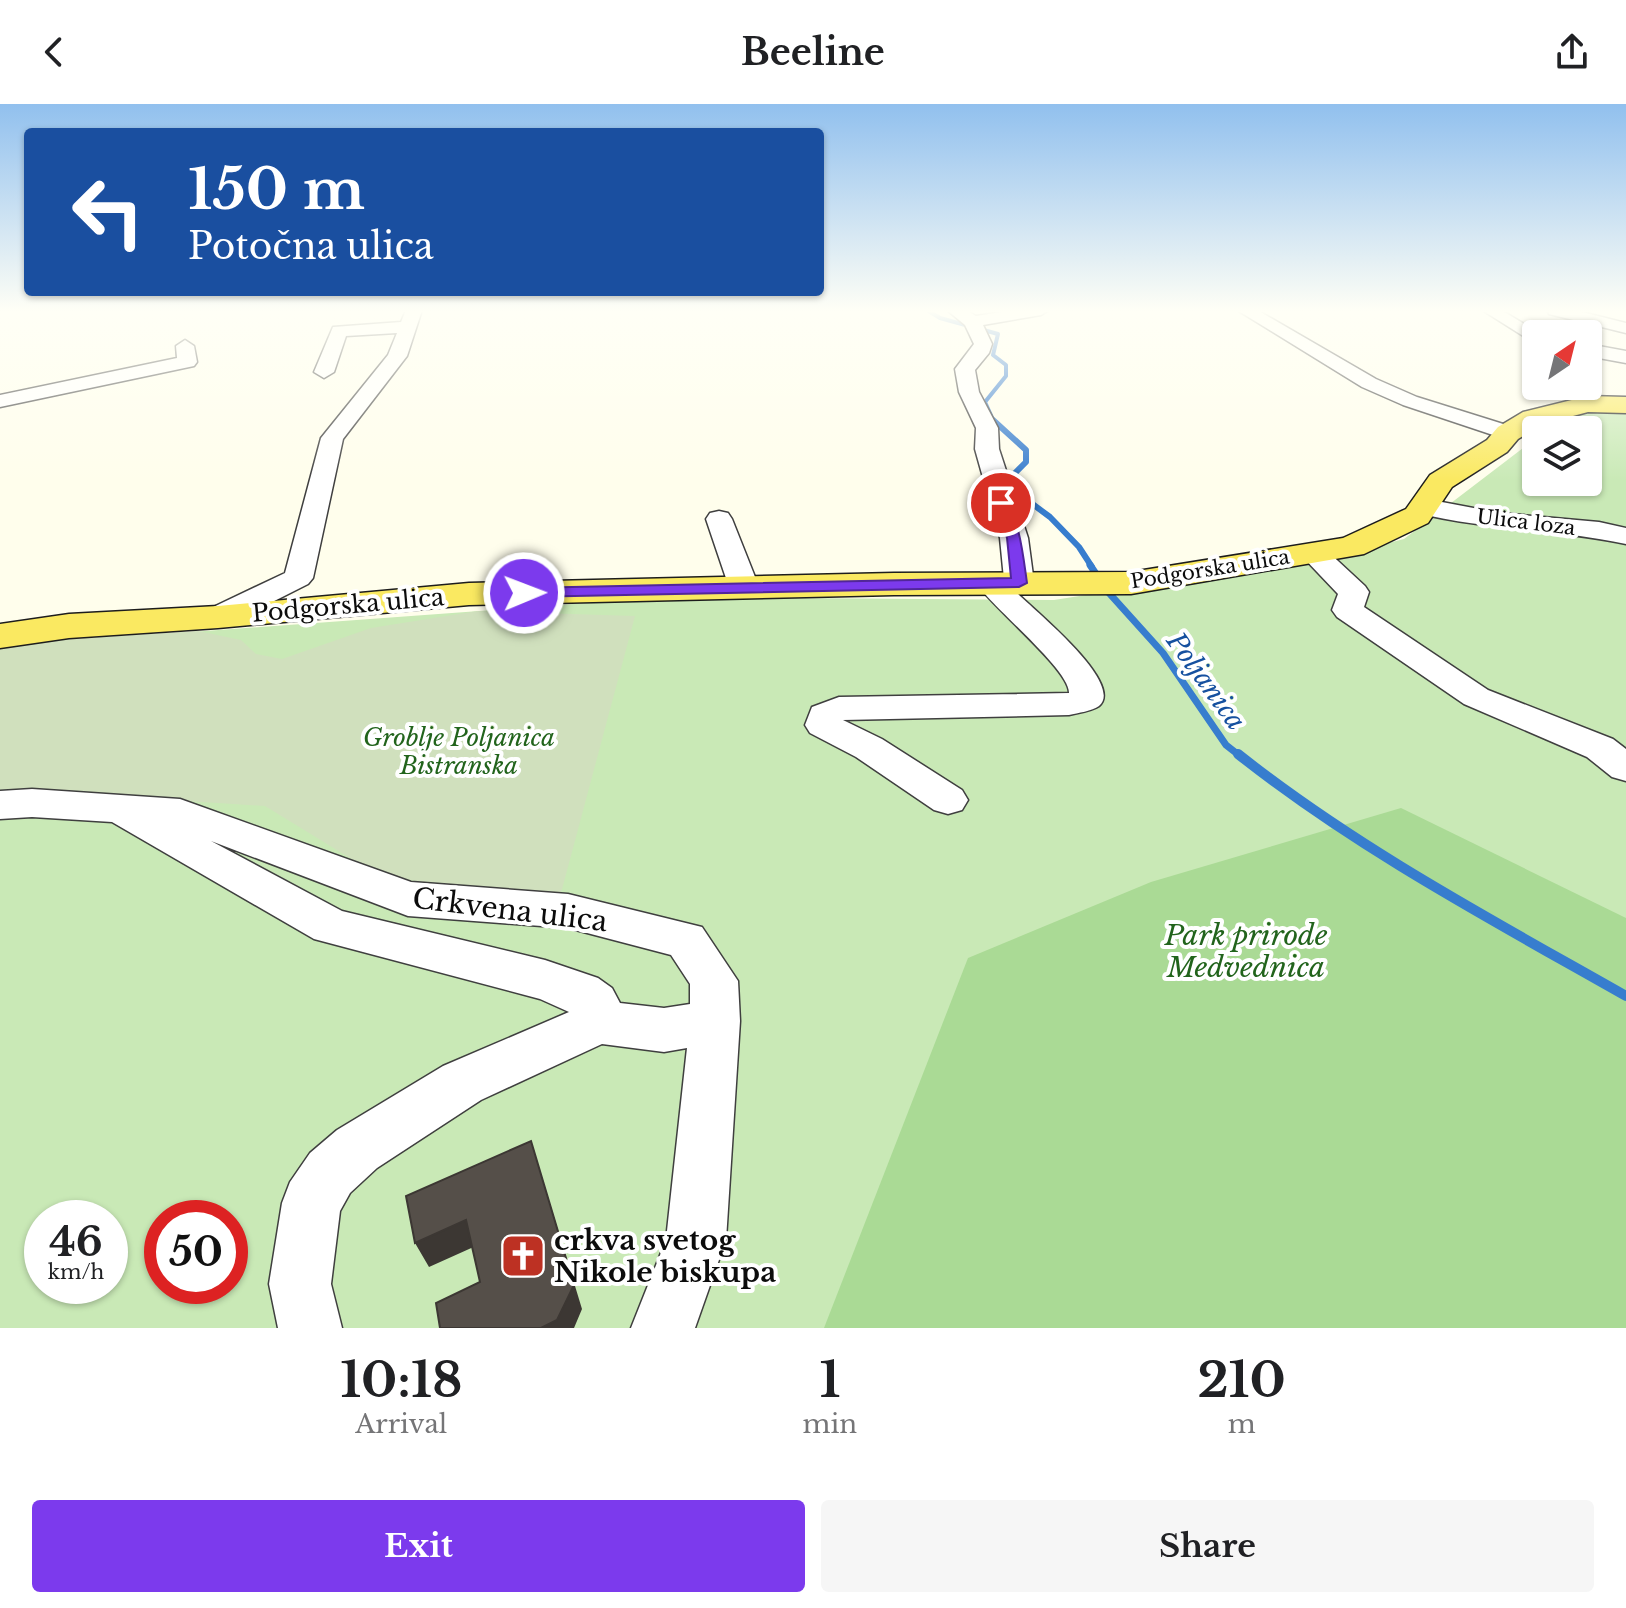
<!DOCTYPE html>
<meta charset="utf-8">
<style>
:root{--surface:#fff;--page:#f6f6f6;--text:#202124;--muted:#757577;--accent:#7c3aed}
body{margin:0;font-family:"Libre Baskerville",serif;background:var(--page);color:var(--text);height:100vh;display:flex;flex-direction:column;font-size:30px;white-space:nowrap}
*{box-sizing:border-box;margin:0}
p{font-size:26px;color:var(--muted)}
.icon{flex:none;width:44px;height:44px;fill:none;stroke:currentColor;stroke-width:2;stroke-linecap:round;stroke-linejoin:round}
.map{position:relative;height:1224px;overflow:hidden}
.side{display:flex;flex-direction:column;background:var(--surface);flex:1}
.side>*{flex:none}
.top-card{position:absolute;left:24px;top:24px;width:800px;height:168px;border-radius:8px;box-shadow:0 2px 6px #0004;background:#1a4fa0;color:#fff;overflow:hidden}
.needle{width:52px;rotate:35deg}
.controls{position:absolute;left:1522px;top:216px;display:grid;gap:16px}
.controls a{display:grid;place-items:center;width:80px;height:80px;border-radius:8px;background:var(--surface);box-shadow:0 2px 6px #0004;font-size:40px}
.speed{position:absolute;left:24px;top:1096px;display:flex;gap:16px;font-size:40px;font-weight:700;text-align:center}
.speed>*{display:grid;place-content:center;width:104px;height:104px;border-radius:50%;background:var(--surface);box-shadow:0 2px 6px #0004;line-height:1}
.speed small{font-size:20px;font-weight:400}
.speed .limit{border:12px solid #d22;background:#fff;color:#111}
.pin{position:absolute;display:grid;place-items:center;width:68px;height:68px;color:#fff;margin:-34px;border:4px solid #fff;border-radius:50%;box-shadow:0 2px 8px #0007}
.me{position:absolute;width:88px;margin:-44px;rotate:89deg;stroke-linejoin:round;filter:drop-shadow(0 0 6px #0008)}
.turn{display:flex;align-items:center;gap:28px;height:168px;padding:0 32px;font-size:36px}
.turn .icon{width:104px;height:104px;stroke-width:2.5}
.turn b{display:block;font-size:56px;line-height:68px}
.eta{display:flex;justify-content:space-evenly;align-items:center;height:136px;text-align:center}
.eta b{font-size:48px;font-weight:700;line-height:56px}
.button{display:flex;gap:16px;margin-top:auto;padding:16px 32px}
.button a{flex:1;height:92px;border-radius:8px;background:var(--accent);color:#fff;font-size:32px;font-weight:700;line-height:92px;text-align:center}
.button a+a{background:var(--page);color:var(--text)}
header{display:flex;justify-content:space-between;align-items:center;height:104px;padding:0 32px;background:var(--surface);font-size:36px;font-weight:700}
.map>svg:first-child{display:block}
.green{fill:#c9e9b6;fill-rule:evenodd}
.forest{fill:#aada95}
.cemetery{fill:#d0e0bd}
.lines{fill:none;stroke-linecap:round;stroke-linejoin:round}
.stream-far3{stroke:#377dce;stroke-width:4}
.stream-far2{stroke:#377dce;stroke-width:6}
.stream-far1{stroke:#377dce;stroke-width:7}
.stream{stroke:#377dce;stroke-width:10}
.minor-casing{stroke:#3f3f3f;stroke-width:3}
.major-casing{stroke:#1d1d1d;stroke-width:3}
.minor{fill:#fff;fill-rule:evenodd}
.major{fill:#fae961;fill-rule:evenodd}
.shaded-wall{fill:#3c3733}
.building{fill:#554f49;stroke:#3c3733;stroke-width:2}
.route{fill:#7c3aed;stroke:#51269a;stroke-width:2}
.labels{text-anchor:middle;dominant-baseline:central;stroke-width:8;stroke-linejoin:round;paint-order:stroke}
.far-street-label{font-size:20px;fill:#0c0c0c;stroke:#fff}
.street-label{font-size:24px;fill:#0c0c0c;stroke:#fff}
.park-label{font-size:24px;font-style:italic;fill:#22641c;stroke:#fff}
.water-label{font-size:26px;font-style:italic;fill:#15509f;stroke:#fff}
.near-street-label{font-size:28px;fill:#0c0c0c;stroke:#fff}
.near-park-label{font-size:28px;font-style:italic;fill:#22641c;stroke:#fff}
.near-poi-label{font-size:28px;font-weight:bold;fill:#0c0c0c;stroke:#fff;text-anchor:start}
</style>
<header><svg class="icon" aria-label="back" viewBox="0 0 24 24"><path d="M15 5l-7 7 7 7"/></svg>Beeline<svg class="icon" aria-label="share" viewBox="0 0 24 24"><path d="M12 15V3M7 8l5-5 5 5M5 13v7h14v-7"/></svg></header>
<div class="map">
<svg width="1626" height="1224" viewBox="0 0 1626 1224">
<rect width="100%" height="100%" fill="#fffeec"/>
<path class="green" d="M1626,308V1224H0V542L669,493L1054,496L1341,451L1404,435L1536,334V378H1588V326H1548L1571,309ZM42,1114H110V1182H42ZM162,1114H230V1182H162Z"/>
<path class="forest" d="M1401,704L1626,814V1224H824L968,854L1151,778Z"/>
<path class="cemetery" d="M478,507L635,512L561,789L500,792L376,770L265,702L16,686L0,690V545L68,535L198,527L241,536L256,550L282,555L371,524Z"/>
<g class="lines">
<path class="stream-far3" d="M927,206L940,214L998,230L993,251L1006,261V272L985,298L994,318"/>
<path class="stream-far2" d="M993,316L1026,346V358L1013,371L1019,390L1050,413L1079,443L1092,463"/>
<path class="stream-far1" d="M1090,461L1109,489L1163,549L1226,641L1240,652"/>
<path class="stream" d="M1238,650C1358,745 1494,817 1626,892"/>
<g class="minor-casing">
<path id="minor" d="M406,206H422L407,252L343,335L313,474L308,480L229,520L218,522L207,520L202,513L207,506L285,469L321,334L388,251L397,229L346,232L334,268L324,274L314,268L333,223L401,218Z
M947,206H966L976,212L1014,206H1049L1041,211L983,221L992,240L989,249L975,266L979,288L998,324L999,345L1028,434L1034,479L1030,485L1015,487C1030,503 1126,579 1099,602C1092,607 1078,609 1069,611L843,616L882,635L962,686L968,696L962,706L948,710L934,706L856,653L810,629L805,621L812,603L839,593L1069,589C1070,566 993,504 976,479L980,473L991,470L1004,475L1000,434L975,345L976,324L959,288L955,265L974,240L965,221Z
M1237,206H1257L1376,275L1417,293L1516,324L1519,329L1516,334L1508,336L1403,301L1362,283Z
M1482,206H1501L1541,230H1536V240Z
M1547,206H1574L1626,219V229L1549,210Z
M185,236L194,242L197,258L194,262L0,303V291L177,254L176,242Z
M1588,240L1626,247V259L1588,252Z
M1426,395L1500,409L1599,418L1626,424V440C1557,425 1486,426 1417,409L1413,403L1417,397Z
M719,407L728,409L732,415L759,483L755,489L744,492L733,489L729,483L706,415L710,409Z
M1314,441L1324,444L1365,482L1369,488L1364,503L1488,586L1613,635L1626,645V677L1612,673L1587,653L1464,600L1337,513L1332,506L1338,490L1300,450L1304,444Z
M32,685L180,695L411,778L568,790L702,823L738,877L740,917L726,1136L695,1224H631L666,1136L687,944L664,948L602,940L481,996L377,1064L350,1089L340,1107L331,1180L342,1224H278L269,1180L282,1099L290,1078L310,1049L337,1026L443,962L569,908L540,895L314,835L112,718L32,713L0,715V687ZM211,737L408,812L568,824L671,851L690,880V900L664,904L620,899L612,884L598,874L545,856L342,807Z"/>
</g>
<g class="major-casing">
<path id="major" d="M1588,292L1626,293V309L1588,308L1543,320L1518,335L1507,348L1452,383L1428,419L1364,450L1131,490L894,491L469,501L218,524L69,534L0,544V520L69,510L218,502L469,479L894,469L1131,468L1343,434L1406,405L1430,371L1487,336L1498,323L1523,308Z"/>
</g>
<use href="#minor" class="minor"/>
<use href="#major" class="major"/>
</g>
<path class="shaded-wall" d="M531,1037L582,1205L574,1224H541Z
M466,1116L478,1141L429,1163L415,1139Z"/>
<path class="building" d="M531,1037L574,1181L557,1216L541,1224H440L436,1199L480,1178L466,1116L415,1139L406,1092Z"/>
<linearGradient id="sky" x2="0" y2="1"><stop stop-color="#91c0ee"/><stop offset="0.55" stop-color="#fffff6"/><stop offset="1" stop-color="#fffff6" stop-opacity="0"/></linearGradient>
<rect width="1626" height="377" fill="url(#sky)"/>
<path class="route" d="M1001,395C1019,404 1024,459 1027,479L1019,483L524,493L517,489L524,484L1011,474L1007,434L994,399Z"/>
<defs>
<g id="church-square" transform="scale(2.3)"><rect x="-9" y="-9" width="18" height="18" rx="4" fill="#bd3123" stroke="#fff"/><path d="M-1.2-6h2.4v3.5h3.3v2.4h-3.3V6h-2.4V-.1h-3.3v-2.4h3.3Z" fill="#fff"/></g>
</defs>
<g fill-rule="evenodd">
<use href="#church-square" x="523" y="1152"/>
</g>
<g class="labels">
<g class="far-street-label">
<text transform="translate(1526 418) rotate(7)">Ulica loza</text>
<text transform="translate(1210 465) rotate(-9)">Podgorska ulica</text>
</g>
<g class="street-label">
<text transform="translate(348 501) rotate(-5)">Podgorska ulica</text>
</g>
<g class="park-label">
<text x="459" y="633">Groblje Poljanica<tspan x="459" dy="28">Bistranska</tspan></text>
</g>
<g class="water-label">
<text transform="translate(1206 577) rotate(54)">Poljanica</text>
</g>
<g class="near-street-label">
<text transform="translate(510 806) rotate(7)">Crkvena ulica</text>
</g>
<g class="near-park-label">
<text x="1246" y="831">Park prirode<tspan x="1246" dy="32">Medvednica</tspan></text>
</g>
<g class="near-poi-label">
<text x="554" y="1136">crkva svetog<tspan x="554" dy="32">Nikole biskupa</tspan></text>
</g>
</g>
</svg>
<div class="controls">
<a><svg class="needle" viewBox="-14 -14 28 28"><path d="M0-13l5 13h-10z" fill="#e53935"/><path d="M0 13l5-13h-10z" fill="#757577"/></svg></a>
<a><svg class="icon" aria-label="layers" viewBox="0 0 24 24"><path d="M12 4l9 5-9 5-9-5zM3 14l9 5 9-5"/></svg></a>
</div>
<div class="speed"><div>46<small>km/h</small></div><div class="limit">50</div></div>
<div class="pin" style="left:1001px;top:399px;background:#d93025"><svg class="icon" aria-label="arrive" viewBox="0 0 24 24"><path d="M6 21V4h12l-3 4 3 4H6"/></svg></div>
<svg class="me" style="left:524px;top:489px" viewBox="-20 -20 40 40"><circle r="17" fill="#7c3aed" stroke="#fff" stroke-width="3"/><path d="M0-11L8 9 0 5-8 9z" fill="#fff"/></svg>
<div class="top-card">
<div class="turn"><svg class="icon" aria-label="left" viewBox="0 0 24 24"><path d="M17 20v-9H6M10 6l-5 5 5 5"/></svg><div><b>150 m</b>Potočna ulica</div></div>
</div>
</div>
<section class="side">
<div class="eta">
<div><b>10:18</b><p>Arrival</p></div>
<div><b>1</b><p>min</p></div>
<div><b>210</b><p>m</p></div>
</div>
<div class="button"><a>Exit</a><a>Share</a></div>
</section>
